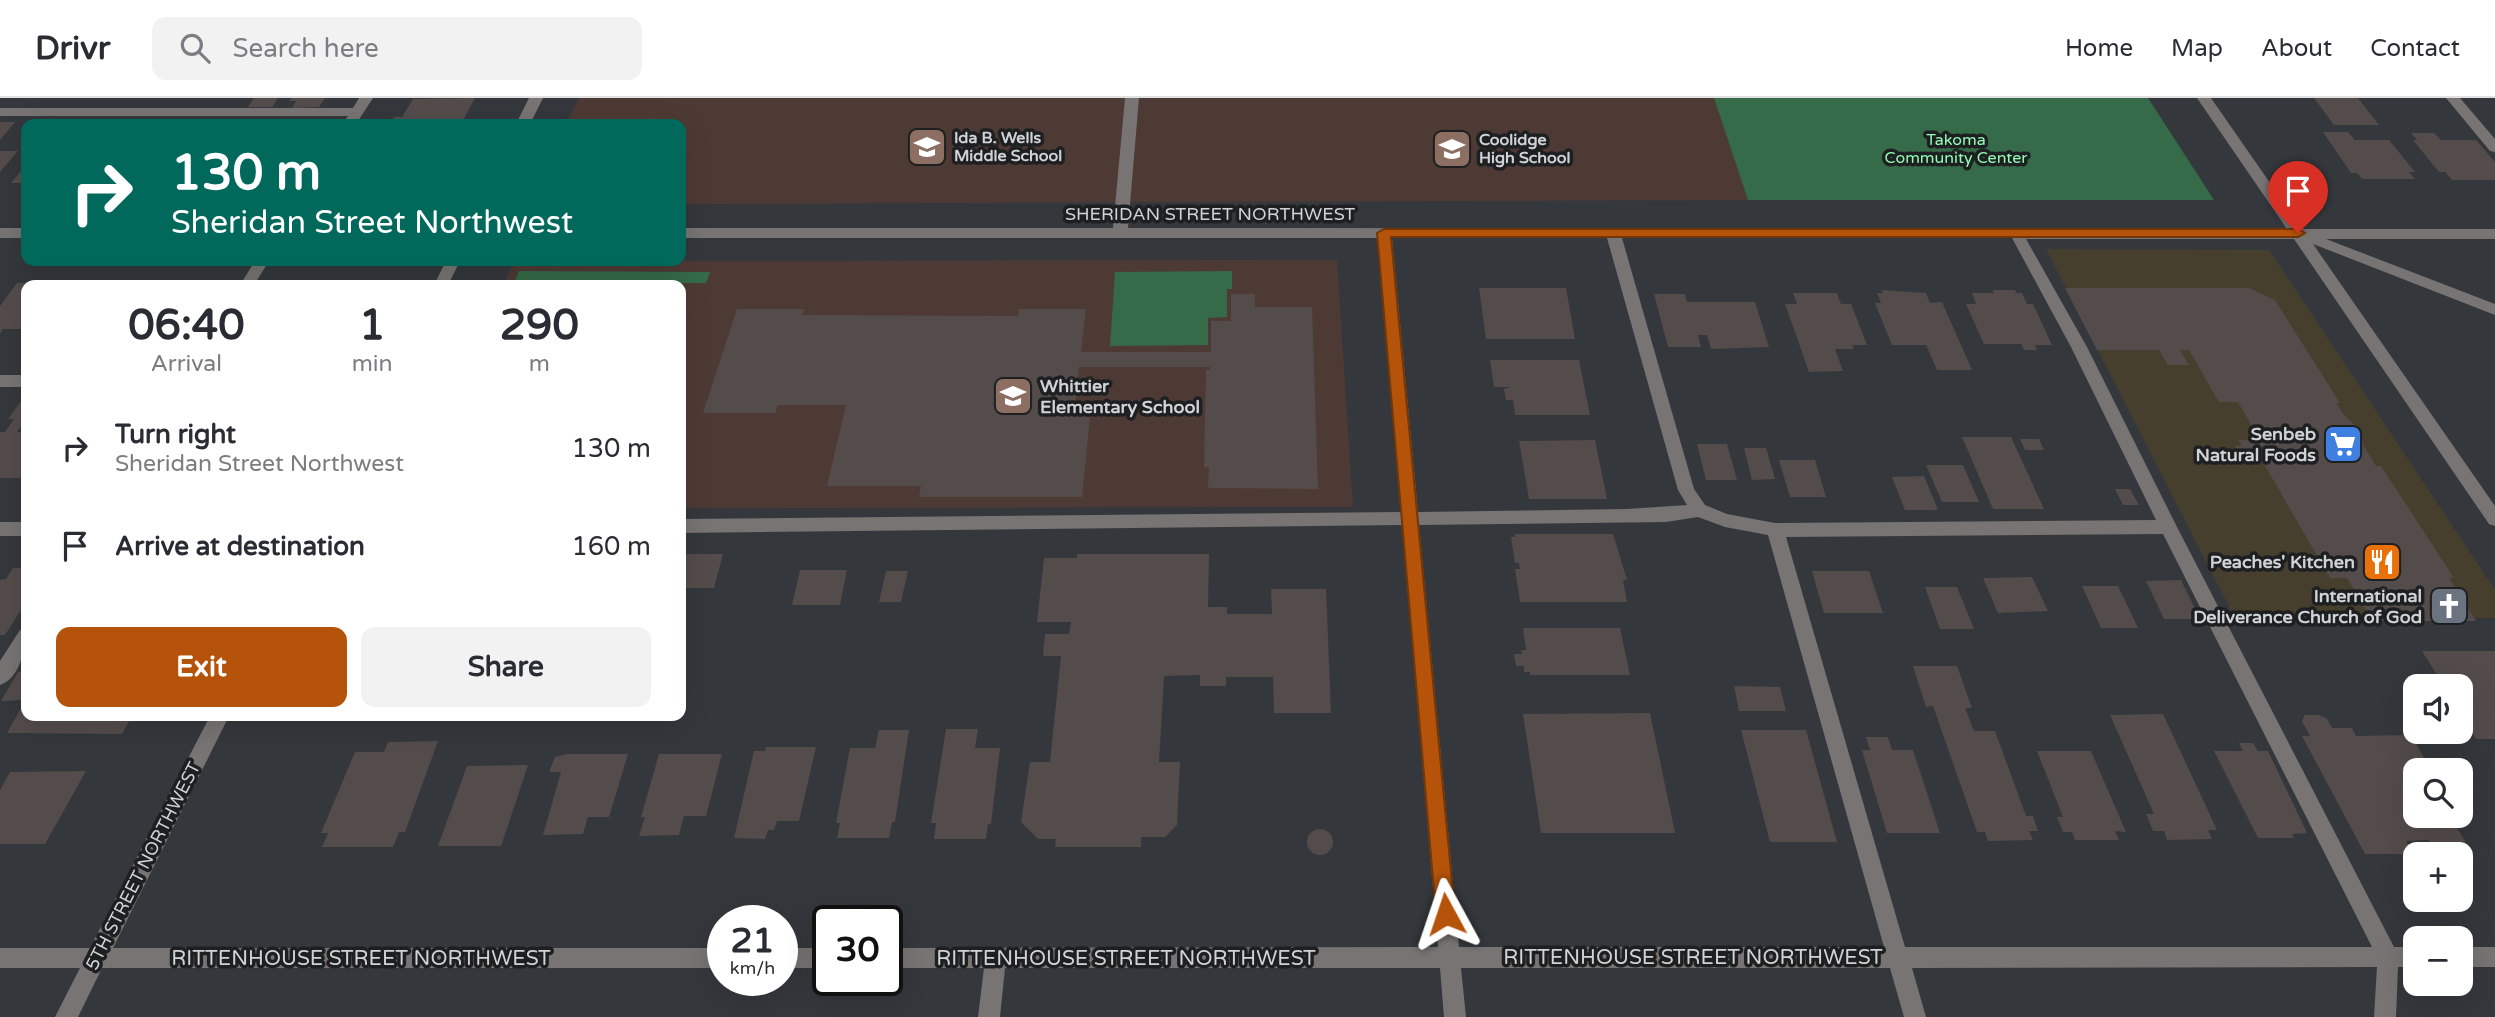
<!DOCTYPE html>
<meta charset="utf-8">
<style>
:root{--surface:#fff;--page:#f2f2f3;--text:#2b2b33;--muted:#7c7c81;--line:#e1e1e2;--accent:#b45309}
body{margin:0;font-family:"Varela Round",sans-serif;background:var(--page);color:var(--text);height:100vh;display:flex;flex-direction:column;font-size:26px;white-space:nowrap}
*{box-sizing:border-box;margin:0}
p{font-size:23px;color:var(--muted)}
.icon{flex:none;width:38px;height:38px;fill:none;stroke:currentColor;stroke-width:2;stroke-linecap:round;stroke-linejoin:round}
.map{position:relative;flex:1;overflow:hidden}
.side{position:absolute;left:21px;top:182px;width:665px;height:441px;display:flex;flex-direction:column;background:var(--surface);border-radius:14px;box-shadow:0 7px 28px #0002}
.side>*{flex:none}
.top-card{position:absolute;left:21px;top:21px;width:665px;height:147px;border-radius:14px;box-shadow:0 7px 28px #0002;background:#00695c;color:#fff;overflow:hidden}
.controls{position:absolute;left:2403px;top:576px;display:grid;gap:14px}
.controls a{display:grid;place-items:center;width:70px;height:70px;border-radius:14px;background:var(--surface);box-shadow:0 7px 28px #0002;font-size:35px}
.speed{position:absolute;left:707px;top:807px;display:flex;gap:14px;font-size:35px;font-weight:700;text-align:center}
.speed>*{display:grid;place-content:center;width:91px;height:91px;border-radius:50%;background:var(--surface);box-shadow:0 7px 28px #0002;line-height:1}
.speed small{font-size:18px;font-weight:400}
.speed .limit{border:4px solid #111;border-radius:10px;background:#fff;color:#111}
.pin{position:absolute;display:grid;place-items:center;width:60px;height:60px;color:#fff;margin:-72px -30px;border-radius:50% 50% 50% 0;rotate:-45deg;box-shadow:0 0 7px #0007}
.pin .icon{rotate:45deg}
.me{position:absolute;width:77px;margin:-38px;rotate:355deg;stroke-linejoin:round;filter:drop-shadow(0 0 5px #0008)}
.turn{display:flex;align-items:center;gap:24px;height:147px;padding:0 35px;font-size:32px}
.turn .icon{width:91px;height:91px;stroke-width:2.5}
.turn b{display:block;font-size:49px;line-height:60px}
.eta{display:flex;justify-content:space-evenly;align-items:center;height:119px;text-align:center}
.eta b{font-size:42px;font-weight:700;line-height:49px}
.cta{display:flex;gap:14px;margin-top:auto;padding:14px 35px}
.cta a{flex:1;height:80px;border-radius:14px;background:var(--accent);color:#fff;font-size:28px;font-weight:700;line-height:80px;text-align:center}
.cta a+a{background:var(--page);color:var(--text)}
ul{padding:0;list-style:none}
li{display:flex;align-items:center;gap:21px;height:98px;padding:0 35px}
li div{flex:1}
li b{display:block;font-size:26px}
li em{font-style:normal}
header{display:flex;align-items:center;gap:42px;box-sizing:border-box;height:98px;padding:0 35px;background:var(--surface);border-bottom:2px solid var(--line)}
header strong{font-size:33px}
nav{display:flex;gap:38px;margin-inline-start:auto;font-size:24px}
.search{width:490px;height:63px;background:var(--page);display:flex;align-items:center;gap:18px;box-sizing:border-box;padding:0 24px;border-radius:14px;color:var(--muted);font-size:26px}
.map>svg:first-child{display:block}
.commercial{fill:#463f2d}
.education{fill:#4e3a35}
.green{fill:#356b48}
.building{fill:#534c4a}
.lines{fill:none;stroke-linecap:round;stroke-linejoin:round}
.minor{fill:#777473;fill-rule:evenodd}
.route{fill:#b45309;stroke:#753606;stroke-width:2}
.labels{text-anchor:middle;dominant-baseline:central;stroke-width:7;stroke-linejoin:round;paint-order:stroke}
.far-poi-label{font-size:16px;font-weight:bold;fill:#d0d3d6;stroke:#1d1f21;text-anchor:start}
.far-park-label{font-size:16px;fill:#91fcb4;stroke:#1d1f21}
.street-label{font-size:18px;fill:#d0d3d6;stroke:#1d1f21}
.poi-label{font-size:18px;font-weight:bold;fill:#d0d3d6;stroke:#1d1f21;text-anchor:end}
.near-street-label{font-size:21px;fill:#d0d3d6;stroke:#1d1f21}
</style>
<header>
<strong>Drivr</strong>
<div class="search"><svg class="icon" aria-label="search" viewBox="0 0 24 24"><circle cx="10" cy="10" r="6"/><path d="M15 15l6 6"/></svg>Search here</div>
<nav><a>Home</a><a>Map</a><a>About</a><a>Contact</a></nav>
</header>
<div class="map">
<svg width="2495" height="919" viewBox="0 0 2495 919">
<rect width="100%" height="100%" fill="#34383c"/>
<path class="commercial" d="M2046,151L2269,152L2495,492V520L2236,522Z"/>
<path class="education" d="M579,0H1714L1748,102L681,106V26H566Z
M1337,162L1353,409L681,410V187H503L515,163Z"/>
<path class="green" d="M1714,0H2148L2214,102H1748Z
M519,173L710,174L706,185H514Z
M1232,173V191H1227V219L1208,220V247L1110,248L1115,174Z"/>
<path class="building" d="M254,0H278L272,9H248Z
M292,0H325L319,9L292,10L296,3H289Z
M475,0L461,26H390L394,19H402L413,1Z
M2314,0H2358L2379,27H2334Z
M0,24H15L0,42Z
M2323,34H2348L2355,42H2389L2415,74H2409L2415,81H2362L2357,75H2351Z
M2411,35H2434L2441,42H2476L2495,64V82H2452L2445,74H2439L2413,42H2417Z
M0,53H18L0,74Z
M26,67V85H11Z
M157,182L154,187H93L97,183Z
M232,183L230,187H171L173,184Z
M17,185H26V231H3L0,236V208Z
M1479,190H1566L1575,241H1486Z
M2065,190H2249L2275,202L2340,305H2336L2343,316L2360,332L2364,348L2376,368H2381L2454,480H2449L2476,523H2373L2347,480H2330L2260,359H2242L2235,348H2242L2238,342H2260L2238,304H2219L2189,252H2180L2189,267H2168L2159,252H2097Z
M1882,192L1926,195L1930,205L1942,204L1972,272H1937L1926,247H1892L1875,205H1881L1877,195H1883Z
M1993,192H2015L2016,195H2022L2027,206H2033L2052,247H2035L2037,252H2024L2021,246H1984L1966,206H1976L1972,195H1994Z
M1793,195H1837L1841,206H1851L1867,247H1852L1854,251H1835L1843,273L1809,274L1785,206H1797Z
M1231,196H1255V209H1312L1318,391L1208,390L1209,369H1204L1206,272H1210V269H1079L1074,319H1090L1082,399H919L921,388H827L846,307H778L775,315H703L737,211H804L802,217L1018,218L1019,211H1086L1081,254H1211V223H1231Z
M1654,196H1685L1687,204H1755L1769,249L1711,251L1707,237H1698L1701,249H1668Z
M1490,262H1579L1590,317H1515L1513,302H1506L1504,291L1511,289H1494Z
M22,302H26V321L17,334H26V370L20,380H0V334H5L14,321H8Z
M1962,339H2011L2044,411H1993Z
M2020,341H2039L2044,352H2025Z
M1595,342L1607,401H1529L1519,343Z
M1697,346H1727L1737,382H1706Z
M1744,350H1766L1775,381L1752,382Z
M1779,362H1815L1826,399H1790Z
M1926,367H1963L1979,404H1942Z
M1924,378L1938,412H1905L1892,379Z
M2115,391H2130L2139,407H2123Z
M1515,436H1613L1627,482H1623L1627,504H1520L1515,471H1520L1519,465H1515L1511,439H1515Z
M682,456H723L714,490H681Z
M1077,456H1209L1208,509H1227V516H1272L1271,491H1326L1331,615H1274L1273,579H1226V588H1200V577L1164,578L1159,664H1180L1177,727L1165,739H1141V749H1055L1056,741H1038L1021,724L1030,664H1050L1061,558H1043L1045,536H1069L1071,524H1037L1044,460H1077Z
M13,470H26V504L5,537H0V482L6,481Z
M800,472H847L840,507H792Z
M886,473H908L901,504H879Z
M1812,473H1869L1883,515H1824Z
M2032,479L2048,513L1998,515L1983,480Z
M2181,482L2200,521H2164L2146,483Z
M2082,488H2118L2138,530H2101Z
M1925,489H1957L1974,531H1940Z
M1523,530H1620L1630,577H1530V574H1524V568H1516L1514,556H1522L1521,552H1526Z
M2422,553H2495V641H2476L2460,616V588H2444Z
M1913,568H1957L1972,610H1965L1974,633H1995L2026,718H2033L2038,733H2029L2033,742L1988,743L1985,734H1977L1933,608L1926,609Z
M18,574H26V602L1,603Z
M1734,588L1780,589L1786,613H1739Z
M24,605H26V618H132L122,636L7,635Z
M1650,615L1675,735H1541L1523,616Z
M2163,616L2217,732H2208L2212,741L2167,742L2164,733H2153L2146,716H2154L2110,617Z
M2305,617H2319L2327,621L2332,630H2352L2356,638L2411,637L2431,672H2415V718H2450L2468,748H2432L2428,742L2406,743L2414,756H2365L2302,638H2310L2302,623Z
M946,631H978L975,650H1000L991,726H988L986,741H934L936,725H931Z
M879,632H909L895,724H892L889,740H837L840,725H836L850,650H875Z
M1741,632H1806L1837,744H1770Z
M1866,639H1888L1892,652H1913L1940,735H1887L1862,652H1870Z
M438,643L405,734H399L393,749H322L328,735H321L355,654H384L388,644Z
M2239,645H2253L2258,653H2268L2307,735L2292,736L2294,740H2258L2214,653H2243Z
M766,649H816L799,723H777L774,732H768L765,741L734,740L754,653H765Z
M2037,653H2091L2126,734L2115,733L2119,742H2075L2072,734H2063L2057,719H2063Z
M567,656H628L609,719H588L583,736L543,737L561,674H549L555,659Z
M659,656H722L706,718H684L679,737L639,738L645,719H641Z
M528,667L501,748H438L467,668Z
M86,673L45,746H0V692L10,674Z
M1307 744a13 13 0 1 1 26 0a13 13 0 1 1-26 0Z"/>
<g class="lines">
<path class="minor" d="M359,0H373L356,26H342L348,18H0V10H353Z
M529,0H543L530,26H516Z
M1125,0H1139L1128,130L2287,131L2197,0H2211L2302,131H2495V141H2326L2495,206V217L2313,146L2495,408V428L2489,426L2294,141H2026L2087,249L2177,429L2394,849H2415V869H2398L2396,919H2374L2377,869L1912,870L1926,919H1904L1890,870H1461L1466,919H1444L1440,870H1005L1000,919H978L984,870H887V850L1438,849L1402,427L681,435V421L1401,414L1377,140H681V130H1113ZM1392,140H1607L1678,392L1687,407L1627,411L1418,414ZM1622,140H2012L2071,249L2156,422L1775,425L1727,416L1705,407L1694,391ZM1698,419L1725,429L1768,437L1884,849H1459L1419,427L1666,424ZM2163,436L2372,849H1905L1786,439Z
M2446,0H2460L2495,41V54L2490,53Z
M0,130H26V140H0Z
M255,163H269L254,187H240Z
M446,163H460L448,187H434Z
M0,277H26V289H0Z
M0,424H26V438H0Z
M26,530C26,548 21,580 0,587V563L20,532Z
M210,618H229L113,850H723V870H102L78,919H55L80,870H0V850H90Z
M2460,849H2495V869H2460Z
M782,850H828V870H782Z"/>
</g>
<path class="route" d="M1384,131H2298L2305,135L2298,139H1391L1455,816L1452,823L1446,825L1439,823L1436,816L1377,135Z"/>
<defs>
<g id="school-square" transform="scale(2.0125)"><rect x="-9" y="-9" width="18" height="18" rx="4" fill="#8d6e63" stroke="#1d1f21"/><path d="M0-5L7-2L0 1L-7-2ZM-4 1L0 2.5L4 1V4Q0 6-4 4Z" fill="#fff"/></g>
<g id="supermarket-square" transform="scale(2.0125)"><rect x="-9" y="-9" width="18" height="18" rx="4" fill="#3f7fe0" stroke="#1d1f21"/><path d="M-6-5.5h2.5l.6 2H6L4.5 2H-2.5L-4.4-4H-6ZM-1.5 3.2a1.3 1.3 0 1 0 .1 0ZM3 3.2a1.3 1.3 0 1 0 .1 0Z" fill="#fff"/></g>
<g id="restaurant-square" transform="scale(2.0125)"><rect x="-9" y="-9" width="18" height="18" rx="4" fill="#e8710a" stroke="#1d1f21"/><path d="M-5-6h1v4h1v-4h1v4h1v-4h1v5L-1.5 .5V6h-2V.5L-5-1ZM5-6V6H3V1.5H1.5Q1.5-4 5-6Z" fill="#fff"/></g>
<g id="church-square" transform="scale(2.0125)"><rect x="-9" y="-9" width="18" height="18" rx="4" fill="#6b7280" stroke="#1d1f21"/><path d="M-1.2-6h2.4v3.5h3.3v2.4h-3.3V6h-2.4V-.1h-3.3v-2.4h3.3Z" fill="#fff"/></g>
</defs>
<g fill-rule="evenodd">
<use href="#school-square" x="927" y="49"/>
<use href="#school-square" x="1452" y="51"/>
<use href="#school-square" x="1013" y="298"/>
<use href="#supermarket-square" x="2343" y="346"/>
<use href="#restaurant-square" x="2382" y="464"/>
<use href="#church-square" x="2449" y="508"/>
</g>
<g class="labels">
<g class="far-poi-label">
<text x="954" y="40">Ida B. Wells<tspan x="954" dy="18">Middle School</tspan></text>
<text x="1479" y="42">Coolidge<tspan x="1479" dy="18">High School</tspan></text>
</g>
<g class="far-park-label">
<text x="1956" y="42">Takoma<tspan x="1956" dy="18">Community Center</tspan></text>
</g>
<g class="street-label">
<text x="1210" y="116">SHERIDAN STREET NORTHWEST</text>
<text transform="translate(143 768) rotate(-63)">5TH STREET NORTHWEST</text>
</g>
<g class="poi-label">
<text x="1040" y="288" text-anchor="start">Whittier<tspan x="1040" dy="21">Elementary School</tspan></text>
<text x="2316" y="336">Senbeb<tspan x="2316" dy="21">Natural Foods</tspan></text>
<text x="2355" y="464">Peaches' Kitchen</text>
<text x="2422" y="498">International<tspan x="2422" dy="21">Deliverance Church of God</tspan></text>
</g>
<g class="near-street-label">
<text x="1693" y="859">RITTENHOUSE STREET NORTHWEST</text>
<text x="361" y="860">RITTENHOUSE STREET NORTHWEST</text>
<text x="1126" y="860">RITTENHOUSE STREET NORTHWEST</text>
</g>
</g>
</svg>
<div class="controls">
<a><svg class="icon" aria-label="sound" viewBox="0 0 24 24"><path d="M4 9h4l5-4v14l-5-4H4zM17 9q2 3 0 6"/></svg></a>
<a><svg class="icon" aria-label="search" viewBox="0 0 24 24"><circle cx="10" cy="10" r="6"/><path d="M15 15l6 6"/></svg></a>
<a>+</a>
<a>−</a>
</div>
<div class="speed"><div>21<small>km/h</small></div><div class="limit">30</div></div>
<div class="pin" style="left:2298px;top:135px;background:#d93025"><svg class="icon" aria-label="arrive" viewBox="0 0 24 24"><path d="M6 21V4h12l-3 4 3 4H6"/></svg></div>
<svg class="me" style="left:1446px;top:816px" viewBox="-20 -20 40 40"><path d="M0-17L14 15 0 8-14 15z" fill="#b45309" stroke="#fff" stroke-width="4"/></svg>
<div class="top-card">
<div class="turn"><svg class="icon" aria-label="right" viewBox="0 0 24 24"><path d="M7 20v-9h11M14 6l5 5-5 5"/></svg><div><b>130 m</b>Sheridan Street Northwest</div></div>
</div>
<section class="side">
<div class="eta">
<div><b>06:40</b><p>Arrival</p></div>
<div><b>1</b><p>min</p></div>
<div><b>290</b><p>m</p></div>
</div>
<ul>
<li><svg class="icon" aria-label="right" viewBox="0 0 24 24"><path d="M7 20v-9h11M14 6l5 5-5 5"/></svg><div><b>Turn right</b><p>Sheridan Street Northwest</p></div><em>130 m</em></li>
<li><svg class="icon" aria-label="arrive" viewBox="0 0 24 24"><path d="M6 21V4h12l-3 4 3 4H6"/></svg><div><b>Arrive at destination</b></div><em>160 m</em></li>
</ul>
<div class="cta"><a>Exit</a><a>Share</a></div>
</section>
</div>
